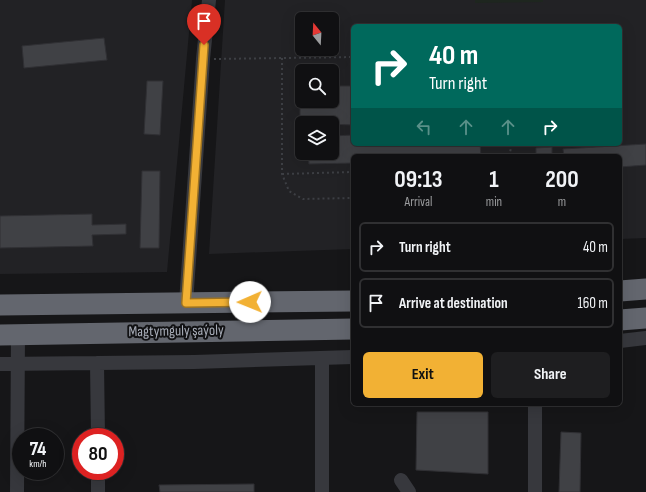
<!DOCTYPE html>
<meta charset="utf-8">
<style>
:root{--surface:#101012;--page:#1e1e20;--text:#f1f3f6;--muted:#9c9d9f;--line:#303032;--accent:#f2b134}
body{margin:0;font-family:"Sofia Sans Condensed",sans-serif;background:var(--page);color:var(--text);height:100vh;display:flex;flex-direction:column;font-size:15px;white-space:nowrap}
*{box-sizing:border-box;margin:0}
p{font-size:13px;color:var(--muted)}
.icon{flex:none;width:22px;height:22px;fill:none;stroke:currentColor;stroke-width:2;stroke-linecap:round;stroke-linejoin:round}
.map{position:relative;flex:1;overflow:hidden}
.details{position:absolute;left:351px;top:154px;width:271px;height:252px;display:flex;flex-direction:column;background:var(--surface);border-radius:6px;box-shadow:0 4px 16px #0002,0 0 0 1px var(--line)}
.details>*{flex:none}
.guide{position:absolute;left:351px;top:24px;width:271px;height:122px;border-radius:6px;box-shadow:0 4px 16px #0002,0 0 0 1px var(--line);background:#00695c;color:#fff;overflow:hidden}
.needle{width:26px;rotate:342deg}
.fabs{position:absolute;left:295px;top:12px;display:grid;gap:8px}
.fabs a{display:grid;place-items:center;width:44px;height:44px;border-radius:6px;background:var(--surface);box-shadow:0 4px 16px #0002,0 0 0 1px var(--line);font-size:20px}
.speed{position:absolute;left:12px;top:428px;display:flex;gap:8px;font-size:20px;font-weight:700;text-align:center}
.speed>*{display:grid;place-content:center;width:52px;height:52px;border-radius:50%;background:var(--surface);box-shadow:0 4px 16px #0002,0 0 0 1px var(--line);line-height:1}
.speed small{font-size:10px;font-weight:400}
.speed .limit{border:6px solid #d22;background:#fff;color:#111}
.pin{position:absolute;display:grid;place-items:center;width:34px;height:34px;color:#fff;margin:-41px -17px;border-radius:50% 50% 50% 0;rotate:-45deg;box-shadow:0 0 4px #0007}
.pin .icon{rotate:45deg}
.me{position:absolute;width:44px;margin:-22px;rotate:269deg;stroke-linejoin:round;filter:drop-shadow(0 0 3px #0008)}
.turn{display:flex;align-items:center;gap:14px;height:84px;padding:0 12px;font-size:18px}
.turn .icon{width:52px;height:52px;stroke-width:2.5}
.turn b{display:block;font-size:28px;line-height:34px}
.lanes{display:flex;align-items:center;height:38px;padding:0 12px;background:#0003;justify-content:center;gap:20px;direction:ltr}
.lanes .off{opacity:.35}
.eta{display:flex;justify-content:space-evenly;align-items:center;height:68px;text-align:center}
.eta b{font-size:24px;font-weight:700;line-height:28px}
.primary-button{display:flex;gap:8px;margin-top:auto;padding:8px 12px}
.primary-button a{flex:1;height:46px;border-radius:6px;background:var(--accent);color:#111;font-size:16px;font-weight:700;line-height:46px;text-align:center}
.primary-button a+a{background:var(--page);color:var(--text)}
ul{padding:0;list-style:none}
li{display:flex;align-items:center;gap:12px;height:50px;margin:0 8px 6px;padding:0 4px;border:2px solid var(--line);border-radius:6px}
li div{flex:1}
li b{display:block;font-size:15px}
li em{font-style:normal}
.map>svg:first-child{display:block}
.built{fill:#222225;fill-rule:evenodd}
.green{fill:#1e261f}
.building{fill:#404145;stroke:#303034}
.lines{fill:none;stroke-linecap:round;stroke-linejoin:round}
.path{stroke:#3d3f44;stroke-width:2;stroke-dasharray:2 3;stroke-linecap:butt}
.minor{stroke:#37383d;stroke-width:14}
.highway{stroke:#63666e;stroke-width:21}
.route-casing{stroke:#9d7322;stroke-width:10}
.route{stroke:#f2b134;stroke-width:7}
.labels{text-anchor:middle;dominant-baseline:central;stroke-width:4;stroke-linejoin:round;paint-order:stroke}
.street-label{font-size:15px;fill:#a8adb8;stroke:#111113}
</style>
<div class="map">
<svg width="646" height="492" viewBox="0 0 646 492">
<rect width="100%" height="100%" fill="#161618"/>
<path class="built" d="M0,0H192L167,272L0,274Z
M225,0H646V238L620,239V156H353V249L209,254ZM302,19H332V49H302ZM353,26H620V144H353ZM302,71H332V101H302ZM302,123H332V153H302Z"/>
<path class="green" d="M475,0H543V2L475,3Z"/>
<path class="building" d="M104,38L107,60L24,68L22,46Z
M147,81H163L160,135L144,134Z
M332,86H353V125L302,123V125L300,126V87H302V101H332Z
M353,135V144H480L481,156H353V163L309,164L308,153H332V136Z
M646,144V165L620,167V156H564L563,149Z
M552,147V156H536V148Z
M142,171H160L159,248H140Z
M92,214V225L126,224V234L92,235L93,246L0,248V216Z
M417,412H488V474L416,470Z
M561,432L581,433L580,492H559Z
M254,484V492H160L159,485Z"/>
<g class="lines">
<path class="path" d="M282,58V174L289,191L303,199L353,198
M214,59L353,57
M509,156L512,144
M282,174L353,172"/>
<path class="minor" d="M186,303L203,59L209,0
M620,341L646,338
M97,363L98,437
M0,364L194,362L353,357
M535,404V492
M98,471V492
M401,480L409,492
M17,492L18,334
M322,492V358"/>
<path class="highway" d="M620,291L646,289
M0,305L353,301
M620,320L646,318
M0,335L353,329"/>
</g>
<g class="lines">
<g class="route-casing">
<path id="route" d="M204,45L186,303L250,302"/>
</g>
<use href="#route" class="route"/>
</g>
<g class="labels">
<g class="street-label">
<text transform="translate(176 331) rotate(-1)">Magtymguly şaýoly</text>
</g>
</g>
</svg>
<div class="fabs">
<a><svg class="needle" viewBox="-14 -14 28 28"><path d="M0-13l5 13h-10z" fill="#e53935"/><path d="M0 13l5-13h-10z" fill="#9c9d9f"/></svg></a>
<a><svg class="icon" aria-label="search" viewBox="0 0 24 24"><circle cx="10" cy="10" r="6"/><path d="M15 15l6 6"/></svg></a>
<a><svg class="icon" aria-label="layers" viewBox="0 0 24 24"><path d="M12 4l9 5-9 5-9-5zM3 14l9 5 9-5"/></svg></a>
</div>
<div class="speed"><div>74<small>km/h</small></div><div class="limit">80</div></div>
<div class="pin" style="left:204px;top:45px;background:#d93025"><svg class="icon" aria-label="arrive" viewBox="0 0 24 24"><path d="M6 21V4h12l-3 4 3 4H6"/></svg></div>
<svg class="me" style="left:250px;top:302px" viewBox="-20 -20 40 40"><circle r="19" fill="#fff"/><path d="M0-13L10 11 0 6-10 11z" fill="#f2b134"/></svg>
<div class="guide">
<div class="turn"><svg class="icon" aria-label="right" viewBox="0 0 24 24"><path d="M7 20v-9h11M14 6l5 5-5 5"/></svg><div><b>40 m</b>Turn right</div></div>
<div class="lanes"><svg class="icon off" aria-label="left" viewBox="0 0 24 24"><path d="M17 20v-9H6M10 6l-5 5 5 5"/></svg><svg class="icon off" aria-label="ahead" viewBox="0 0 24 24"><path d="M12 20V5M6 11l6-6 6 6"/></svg><svg class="icon off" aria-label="ahead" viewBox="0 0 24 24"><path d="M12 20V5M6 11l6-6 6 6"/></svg><svg class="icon" aria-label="right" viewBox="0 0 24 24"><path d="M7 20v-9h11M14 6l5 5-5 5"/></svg></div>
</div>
<section class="details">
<div class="eta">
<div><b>09:13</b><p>Arrival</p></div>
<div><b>1</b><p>min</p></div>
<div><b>200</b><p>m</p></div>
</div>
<ul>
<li><svg class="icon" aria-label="right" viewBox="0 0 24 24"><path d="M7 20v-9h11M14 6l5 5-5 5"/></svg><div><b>Turn right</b></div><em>40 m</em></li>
<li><svg class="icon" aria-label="arrive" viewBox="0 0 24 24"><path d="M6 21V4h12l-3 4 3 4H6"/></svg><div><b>Arrive at destination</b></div><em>160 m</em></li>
</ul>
<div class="primary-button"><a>Exit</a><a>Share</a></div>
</section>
</div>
